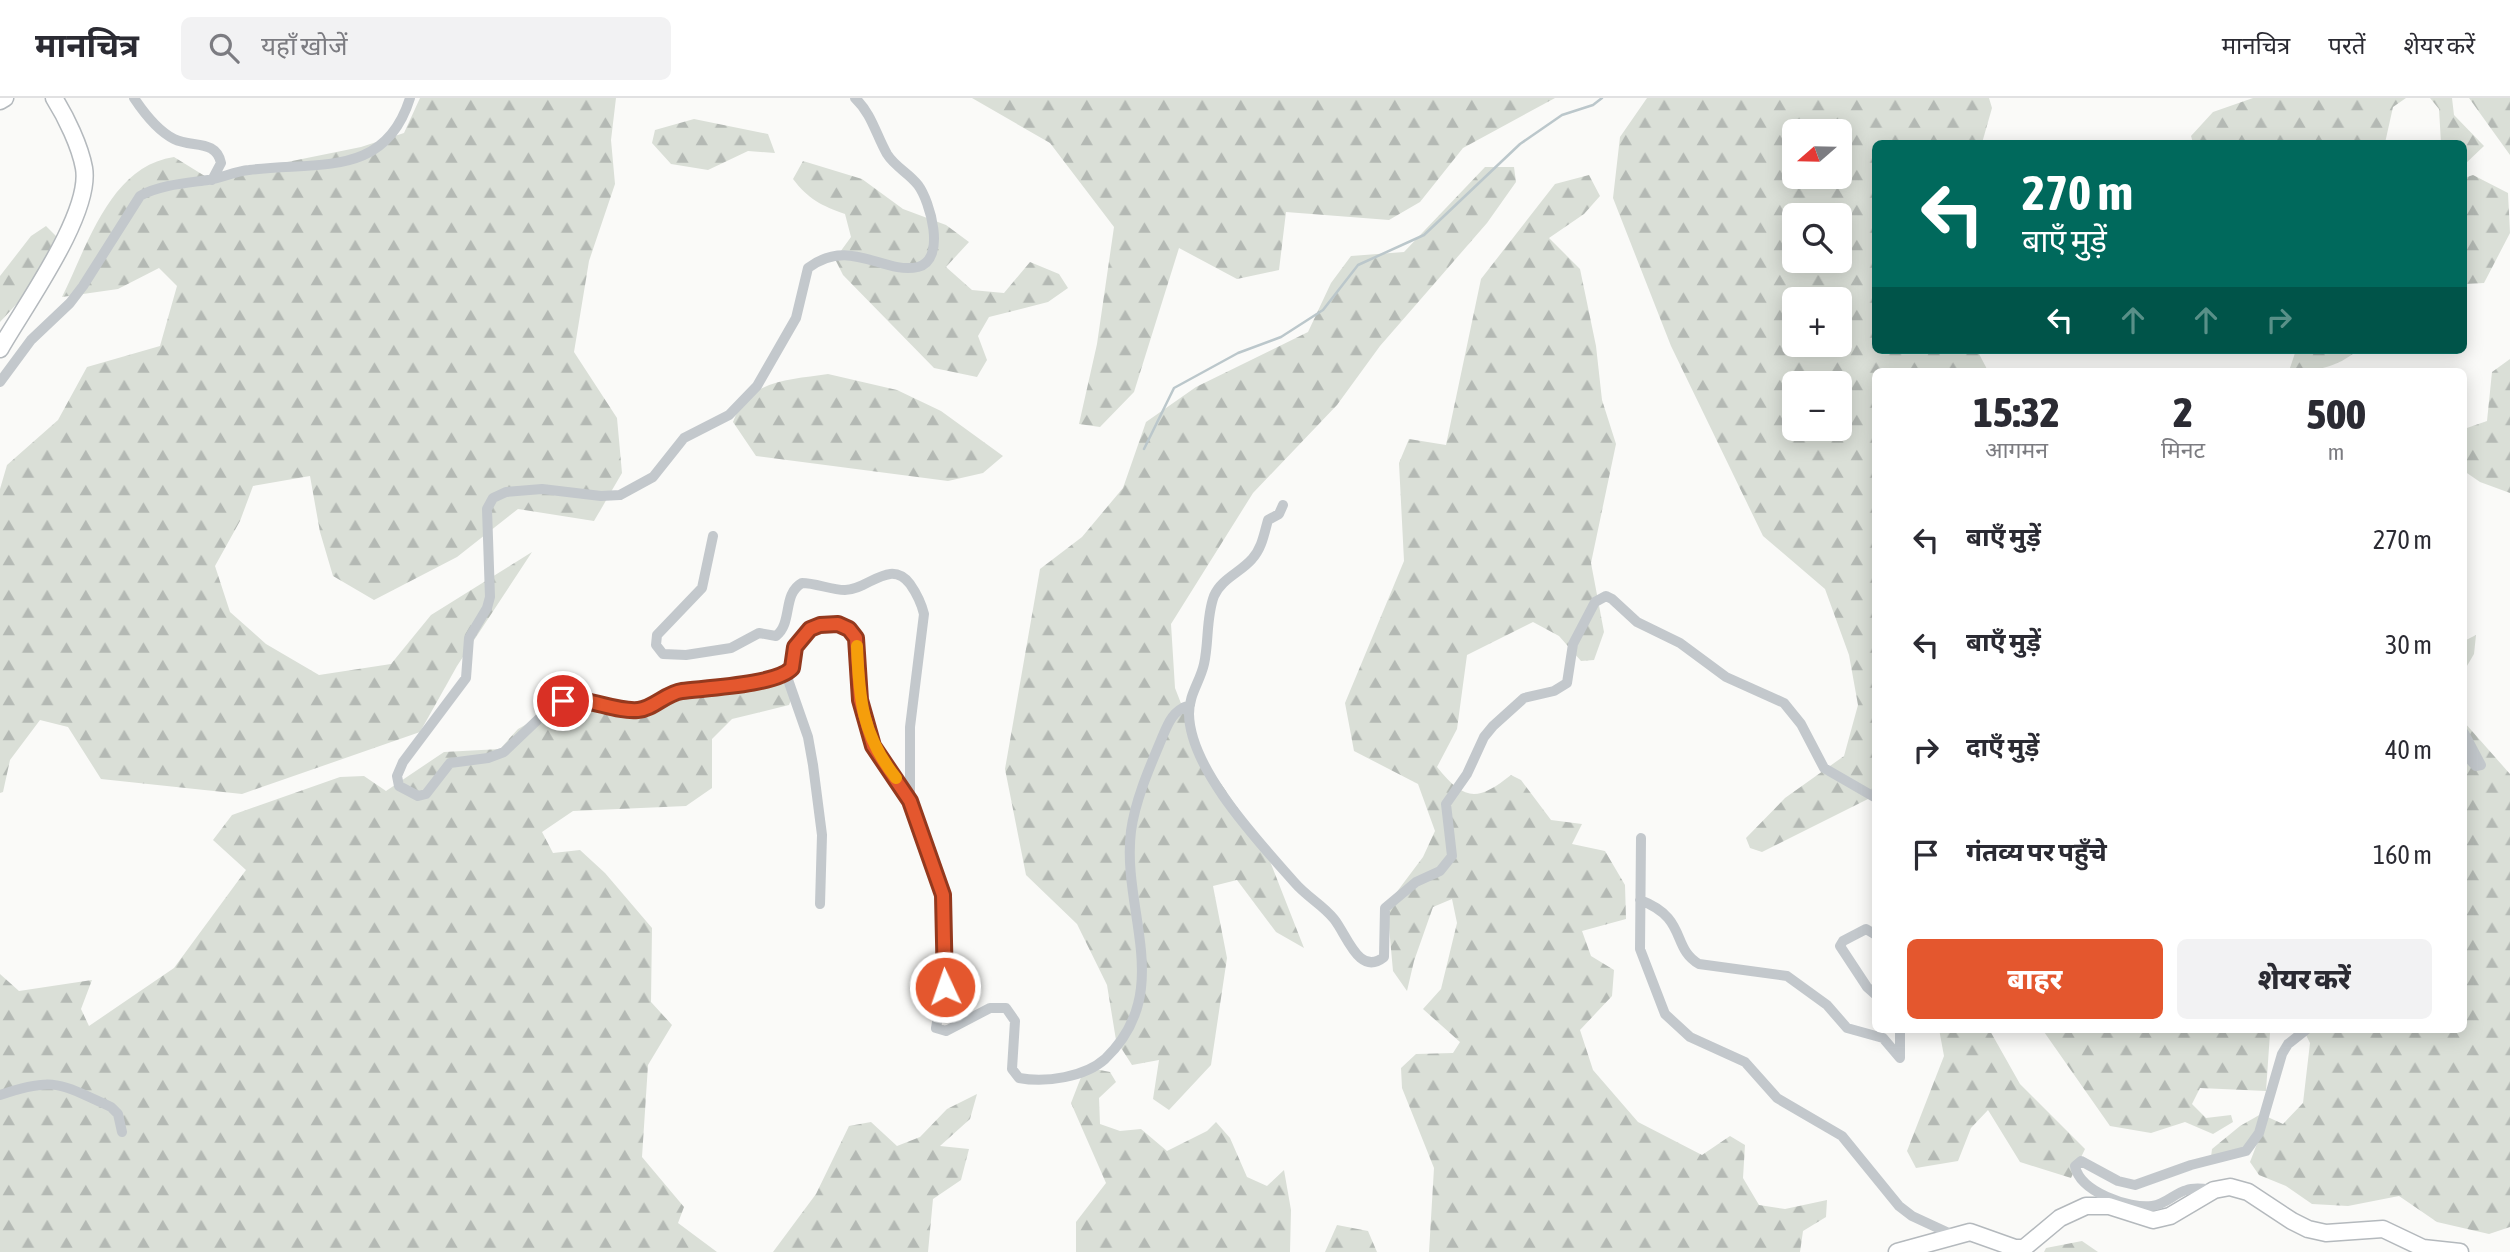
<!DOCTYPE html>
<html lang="hi">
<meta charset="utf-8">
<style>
:root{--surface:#fff;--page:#f2f2f3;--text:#2b2b33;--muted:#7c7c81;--line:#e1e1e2;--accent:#e4572e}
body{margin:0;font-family:"Asap Condensed","Noto Sans Devanagari",sans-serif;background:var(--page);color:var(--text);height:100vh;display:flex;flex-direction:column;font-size:26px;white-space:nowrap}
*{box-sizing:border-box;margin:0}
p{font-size:23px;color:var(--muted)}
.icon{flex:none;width:38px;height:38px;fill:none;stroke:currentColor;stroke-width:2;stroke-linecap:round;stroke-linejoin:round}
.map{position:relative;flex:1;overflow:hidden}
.side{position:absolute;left:1872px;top:270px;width:595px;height:665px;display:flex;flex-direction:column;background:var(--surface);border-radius:10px;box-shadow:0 4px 18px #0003}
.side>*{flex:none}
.guide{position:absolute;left:1872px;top:42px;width:595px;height:214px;border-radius:10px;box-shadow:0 4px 18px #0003;background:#00695c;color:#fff;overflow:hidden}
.needle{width:46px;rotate:250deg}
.tools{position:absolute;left:1782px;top:21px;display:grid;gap:14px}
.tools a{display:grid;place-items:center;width:70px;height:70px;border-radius:10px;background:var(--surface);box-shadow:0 4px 18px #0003;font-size:35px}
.pin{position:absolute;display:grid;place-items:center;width:60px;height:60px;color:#fff;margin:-30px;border:4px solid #fff;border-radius:50%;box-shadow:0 2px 7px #0007}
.me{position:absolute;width:77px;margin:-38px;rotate:357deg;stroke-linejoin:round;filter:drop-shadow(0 0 5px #0008)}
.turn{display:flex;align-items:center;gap:24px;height:147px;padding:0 35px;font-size:32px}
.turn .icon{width:91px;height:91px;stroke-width:2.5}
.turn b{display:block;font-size:49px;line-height:60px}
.lanes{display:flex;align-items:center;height:66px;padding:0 35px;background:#0003;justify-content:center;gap:35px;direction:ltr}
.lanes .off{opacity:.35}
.eta{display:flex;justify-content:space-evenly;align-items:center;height:119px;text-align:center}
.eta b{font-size:42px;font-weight:800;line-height:49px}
.primary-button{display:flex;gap:14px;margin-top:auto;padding:14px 35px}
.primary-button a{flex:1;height:80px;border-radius:10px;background:var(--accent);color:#fff;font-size:28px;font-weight:800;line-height:80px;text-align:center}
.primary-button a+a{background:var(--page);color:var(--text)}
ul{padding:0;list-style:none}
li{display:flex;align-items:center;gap:21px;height:105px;padding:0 35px}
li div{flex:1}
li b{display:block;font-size:26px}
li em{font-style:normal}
header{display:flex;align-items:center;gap:42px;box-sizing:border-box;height:98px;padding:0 35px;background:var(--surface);border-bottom:2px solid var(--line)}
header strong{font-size:33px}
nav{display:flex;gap:38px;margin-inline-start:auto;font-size:24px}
.search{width:490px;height:63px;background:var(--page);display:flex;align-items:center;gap:18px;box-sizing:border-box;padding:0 24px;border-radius:10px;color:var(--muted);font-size:26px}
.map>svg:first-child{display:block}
.forest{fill:url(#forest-firs);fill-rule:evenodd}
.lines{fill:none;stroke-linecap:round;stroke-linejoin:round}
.stream{stroke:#bbc7cb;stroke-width:2.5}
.highway-casing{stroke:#b4b9bd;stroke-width:19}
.minor{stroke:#c3c8cc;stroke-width:10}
.highway{stroke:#fff;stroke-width:16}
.route-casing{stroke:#94391e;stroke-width:18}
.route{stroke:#e4572e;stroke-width:12}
.slow{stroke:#f59e0b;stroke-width:12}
</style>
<header>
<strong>मानचित्र</strong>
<div class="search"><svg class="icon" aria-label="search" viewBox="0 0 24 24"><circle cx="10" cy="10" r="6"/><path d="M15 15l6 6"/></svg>यहाँ खोजें</div>
<nav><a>मानचित्र</a><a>परतें</a><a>शेयर करें</a></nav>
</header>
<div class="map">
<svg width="2510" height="1154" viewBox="0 0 2510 1154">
<defs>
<pattern id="forest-firs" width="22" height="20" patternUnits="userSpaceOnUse" patternTransform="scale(1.75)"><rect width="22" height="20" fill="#dadfd7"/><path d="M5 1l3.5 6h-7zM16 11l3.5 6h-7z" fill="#b4b9b4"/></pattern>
</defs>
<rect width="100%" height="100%" fill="#fafaf8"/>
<path class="forest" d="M420,0H616L611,42L615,86L589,163L574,254L617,320L622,375L594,423L518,411L457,459L374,502L333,478L320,434L310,378L253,388L240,423L215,468L230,514L266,546L319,577L391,566L431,517L532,454L457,568L420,634L242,696L101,681L68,629L40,622L10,662L3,694L0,695V391L7,367L58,322L87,269L160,248L177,188L159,170L118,191L62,199C87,149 110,68 174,59L208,80L361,49L404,35Z
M972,0H1555L1463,50L1420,104L1389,122L1286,114L1279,172L1237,181L1179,150L1134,294L1100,329L1079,326L1097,246L1114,129L1050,45Z
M1647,0H1989L1992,10L1982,45L1876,46V252H1977L1988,273H1876V697L1762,754L1750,750L1746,740L1785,700L1844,658L1858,607L1849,557L1825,491L1763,438L1671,248L1613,100L1620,39ZM1794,33H1839V79H1794ZM1794,117H1839V163H1794ZM1794,201H1839V247H1794ZM1794,285H1839V331H1794Z
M2253,0H2406L2393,9L2385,45H2193L2191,38L2213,14Z
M2430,0H2452L2454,17L2484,48L2464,67V46L2441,45L2439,11Z
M2469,0H2510V57Z
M694,21L768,36L775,55L748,53L708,72L671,66L652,45L655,32Z
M803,63L862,81L903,111L946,127L969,144L946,169L972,192L1004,195L1030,164L1059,176L1068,190L1048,204L989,219L978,238L987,262L977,279L934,270L843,177L835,161L851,139L845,116C822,108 808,101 793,81Z
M1485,69H1514L1516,84L1487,125L1380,248L1337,307L1253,395L1171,526L1175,590L1201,657L1264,748L1304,850L1276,834L1237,782L1213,788L1227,860L1211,967L1169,1012L1153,1001L1159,962L1132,967L1116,942L1107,887L1077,826L1026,777L1005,671L1040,471L1082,439L1123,390L1146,324L1196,289L1308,234L1331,185L1351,158L1404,154Z
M1589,77L1600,98L1584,116L1549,140L1580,171L1596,248L1602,302L1616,346L1591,465L1604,534L1594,562L1581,563L1559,538L1533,524L1467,557L1457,631L1437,669C1465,704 1478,703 1511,677L1521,682L1551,722L1582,726L1572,746L1605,753L1625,787L1626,821L1582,833L1591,858L1614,872L1612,898L1580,932L1593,972L1638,1024L1702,1057L1730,1038L1745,1047L1743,1080L1759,1107L1785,1111L1827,1102L1826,1119L1803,1133L1800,1154H1429L1434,1070L1402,990L1401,970L1416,956L1453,955L1460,944L1423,911L1441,891L1457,825L1452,801L1433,809L1414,863L1407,893L1393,873L1387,807L1423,759L1435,733L1418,686L1354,653L1345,605L1404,463L1399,365L1409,341L1446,347L1481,181L1555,86Z
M2473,77L2508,95L2510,135L2484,185L2464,186V80Z
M46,128L58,140L35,186L0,224V178L31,138Z
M2296,252H2358C2336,270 2317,273 2289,273Z
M2510,261V395L2480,384L2464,373V331L2487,323L2492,274Z
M828,276L897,292L941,313L1003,358L983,375L948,383L756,358L733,324C749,281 789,282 828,276Z
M2476,537L2474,556L2464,573V543Z
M774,578L794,594L789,607L732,621L712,641V690L686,708L573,713L542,734L553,755L580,752L605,775L652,830L651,904L672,927L648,967L642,1059L684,1109L678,1125L717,1154H0V876L19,893L92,882L81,911L89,928L174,870L246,772L213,742L232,717L340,679L364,678L386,693L444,654L500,651L518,631L566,604L646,605L689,585Z
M2464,624L2510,676V1129L2489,1136L2437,1124L2399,1098L2348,1108L2312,1106L2286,1088L2259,1077L2250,1064L2258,1043L2236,1055L2211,1059L2212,1051L2240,1028L2261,1016L2283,1026L2303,1005L2310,945L2303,931H2464Z
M1939,931H1989L2020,986L2085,1051L2071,1080L2020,1064L1988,1012L1971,1030L1958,1063L1916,1070L1907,1053L1944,958Z
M2042,931H2287L2270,935L2266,993L2200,990L2192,1006L2206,1020L2231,1017L2233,1024L2213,1036L2185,1024L2151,1035L2110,1028Z
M1085,969L1110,974L1116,984L1099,1000L1100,1026L1120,1033L1141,1031L1167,1053L1207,1033L1216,1024L1230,1040L1247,1079L1267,1088L1284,1072L1291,1112L1290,1154H1076V1124L1106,1085L1071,1005Z
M977,996L970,1021L940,1048L969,1051L961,1082L933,1101L928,1154H773L816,1096L849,1028L871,1024L897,1048L920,1039L947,1011Z
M1337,1127L1368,1133L1377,1154H1325Z
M2082,1143L2098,1154H2044L2046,1150Z"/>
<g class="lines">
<path class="stream" d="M1144,351L1174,290L1238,255L1281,239L1323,212L1358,167L1424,137L1520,46L1562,17L1593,7L1602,0"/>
<g class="highway-casing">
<path id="highway" d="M0,3L5,0
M0,251C23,210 92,116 84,70C80,48 66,19 54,0
M1897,1154L1970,1134L2015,1150H2024L2060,1120L2086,1108H2109L2153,1122L2170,1118L2214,1092L2230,1089L2248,1094L2292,1123L2308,1131L2326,1135L2383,1131L2423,1150L2460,1154"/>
</g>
<path class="minor" d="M134,0C144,15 158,33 174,41C192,50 216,41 221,65L212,82
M855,0C872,16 876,37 887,56C895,69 909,75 918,87C930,103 947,161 918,169C883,177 850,138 808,170L796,220L757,288L729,317L684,340L653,379L620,397L601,398L542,391L506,394L493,400L487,411L490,499L487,510L469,540L466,580L403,664L397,678L399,688L418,698L426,696L450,665L488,660L504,654L548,612L563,603L585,602L638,612L674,594L733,589L786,576C793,569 791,564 793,555C797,531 822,523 843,528L856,540L860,602L873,648L910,703L943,797L945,880L936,930L946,933L990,910H1006L1015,923L1012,971L1019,980C1046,985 1085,979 1105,961C1176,893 1121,813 1131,733C1135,704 1148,673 1159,647C1167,629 1170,613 1190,607
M0,284L31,242L70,205L83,188L140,98C159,87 187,85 208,82C222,80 235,73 249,72C317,63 385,81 410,0
M1283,407L1279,416L1268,422C1264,436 1262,450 1252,461C1241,474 1221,481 1214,498C1206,519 1209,544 1204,566C1200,584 1189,596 1189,616C1190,672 1260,745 1295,785C1307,799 1323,807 1334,821C1347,837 1359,879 1384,859L1385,810L1416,784L1440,773L1452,758L1446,706L1467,676L1484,639L1493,628L1524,600L1554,593L1567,585L1573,546L1595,504L1606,498L1612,501L1637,524L1680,545L1726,579L1784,605L1801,626L1824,670L1876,700
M713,438L702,490L657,537L656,547L663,556L686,557L731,550L759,535L776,538C793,525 782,496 802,485C816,485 831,492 845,492C868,492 890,460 910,486C917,496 921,504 924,516L910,629V700
M786,576L808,639L813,667L822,737L820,806
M2464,635L2481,667L2476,668L2464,655
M1641,740L1640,851L1665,916L1690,939L1745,964L1777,1000L1842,1038L1899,1108L1912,1118L1953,1137
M1640,802C1688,820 1671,850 1699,866L1787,878L1827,907L1847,930L1883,940L1900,960V931
M1876,837L1866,831L1843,843L1840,848L1867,889L1876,897
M0,997C55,978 60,986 111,1009L118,1016L122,1034
M2214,1092C2205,1091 2195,1089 2187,1092C2174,1095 2167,1106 2152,1108C2129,1111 2080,1094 2075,1068L2081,1063L2118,1083L2135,1087L2191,1067L2246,1053L2259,1035L2282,956L2288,946L2307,931"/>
<use href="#highway" class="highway"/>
</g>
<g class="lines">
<g class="route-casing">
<path id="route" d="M563,603C589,598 612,614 638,612C653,611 666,595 682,593C705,590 777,587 792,570L795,549L810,531L820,527L838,526L849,531L856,540L860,602L873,648L910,703L943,797L945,889"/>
</g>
<use href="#route" class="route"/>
<path class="slow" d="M857,548C859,601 862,637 896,680"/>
</g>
</svg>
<div class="tools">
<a><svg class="needle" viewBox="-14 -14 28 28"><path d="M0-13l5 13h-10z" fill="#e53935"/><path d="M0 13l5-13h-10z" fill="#7c7c81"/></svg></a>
<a><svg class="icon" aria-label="search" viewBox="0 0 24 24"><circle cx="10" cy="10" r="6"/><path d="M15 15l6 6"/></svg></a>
<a>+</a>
<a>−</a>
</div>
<div class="pin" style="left:563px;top:603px;background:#d93025"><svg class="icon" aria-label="arrive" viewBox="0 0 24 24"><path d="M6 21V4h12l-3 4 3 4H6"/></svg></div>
<svg class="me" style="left:945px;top:889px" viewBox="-20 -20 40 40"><circle r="17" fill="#e4572e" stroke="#fff" stroke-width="3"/><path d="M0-11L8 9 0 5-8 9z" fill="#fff"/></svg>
<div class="guide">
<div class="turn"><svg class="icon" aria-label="left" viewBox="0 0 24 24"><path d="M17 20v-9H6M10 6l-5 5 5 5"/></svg><div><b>270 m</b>बाएँ मुड़ें</div></div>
<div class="lanes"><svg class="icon" aria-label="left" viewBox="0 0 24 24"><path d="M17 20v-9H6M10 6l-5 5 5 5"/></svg><svg class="icon off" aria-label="ahead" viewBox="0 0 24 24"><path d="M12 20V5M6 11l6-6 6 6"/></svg><svg class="icon off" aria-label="ahead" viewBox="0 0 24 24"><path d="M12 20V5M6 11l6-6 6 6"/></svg><svg class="icon off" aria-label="right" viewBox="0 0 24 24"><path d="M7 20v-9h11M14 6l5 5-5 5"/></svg></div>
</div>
<section class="side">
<div class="eta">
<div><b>15:32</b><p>आगमन</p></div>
<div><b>2</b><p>मिनट</p></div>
<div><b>500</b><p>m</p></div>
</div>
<ul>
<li><svg class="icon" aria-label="left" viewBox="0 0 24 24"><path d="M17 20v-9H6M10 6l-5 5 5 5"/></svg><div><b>बाएँ मुड़ें</b></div><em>270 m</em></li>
<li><svg class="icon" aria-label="left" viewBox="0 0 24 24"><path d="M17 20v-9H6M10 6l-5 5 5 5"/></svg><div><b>बाएँ मुड़ें</b></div><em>30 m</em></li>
<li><svg class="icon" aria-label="right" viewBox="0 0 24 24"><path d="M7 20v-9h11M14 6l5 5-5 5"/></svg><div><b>दाएँ मुड़ें</b></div><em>40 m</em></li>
<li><svg class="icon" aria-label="arrive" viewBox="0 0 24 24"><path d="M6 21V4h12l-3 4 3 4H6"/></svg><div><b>गंतव्य पर पहुँचे</b></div><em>160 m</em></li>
</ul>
<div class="primary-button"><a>बाहर</a><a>शेयर करें</a></div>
</section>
</div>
